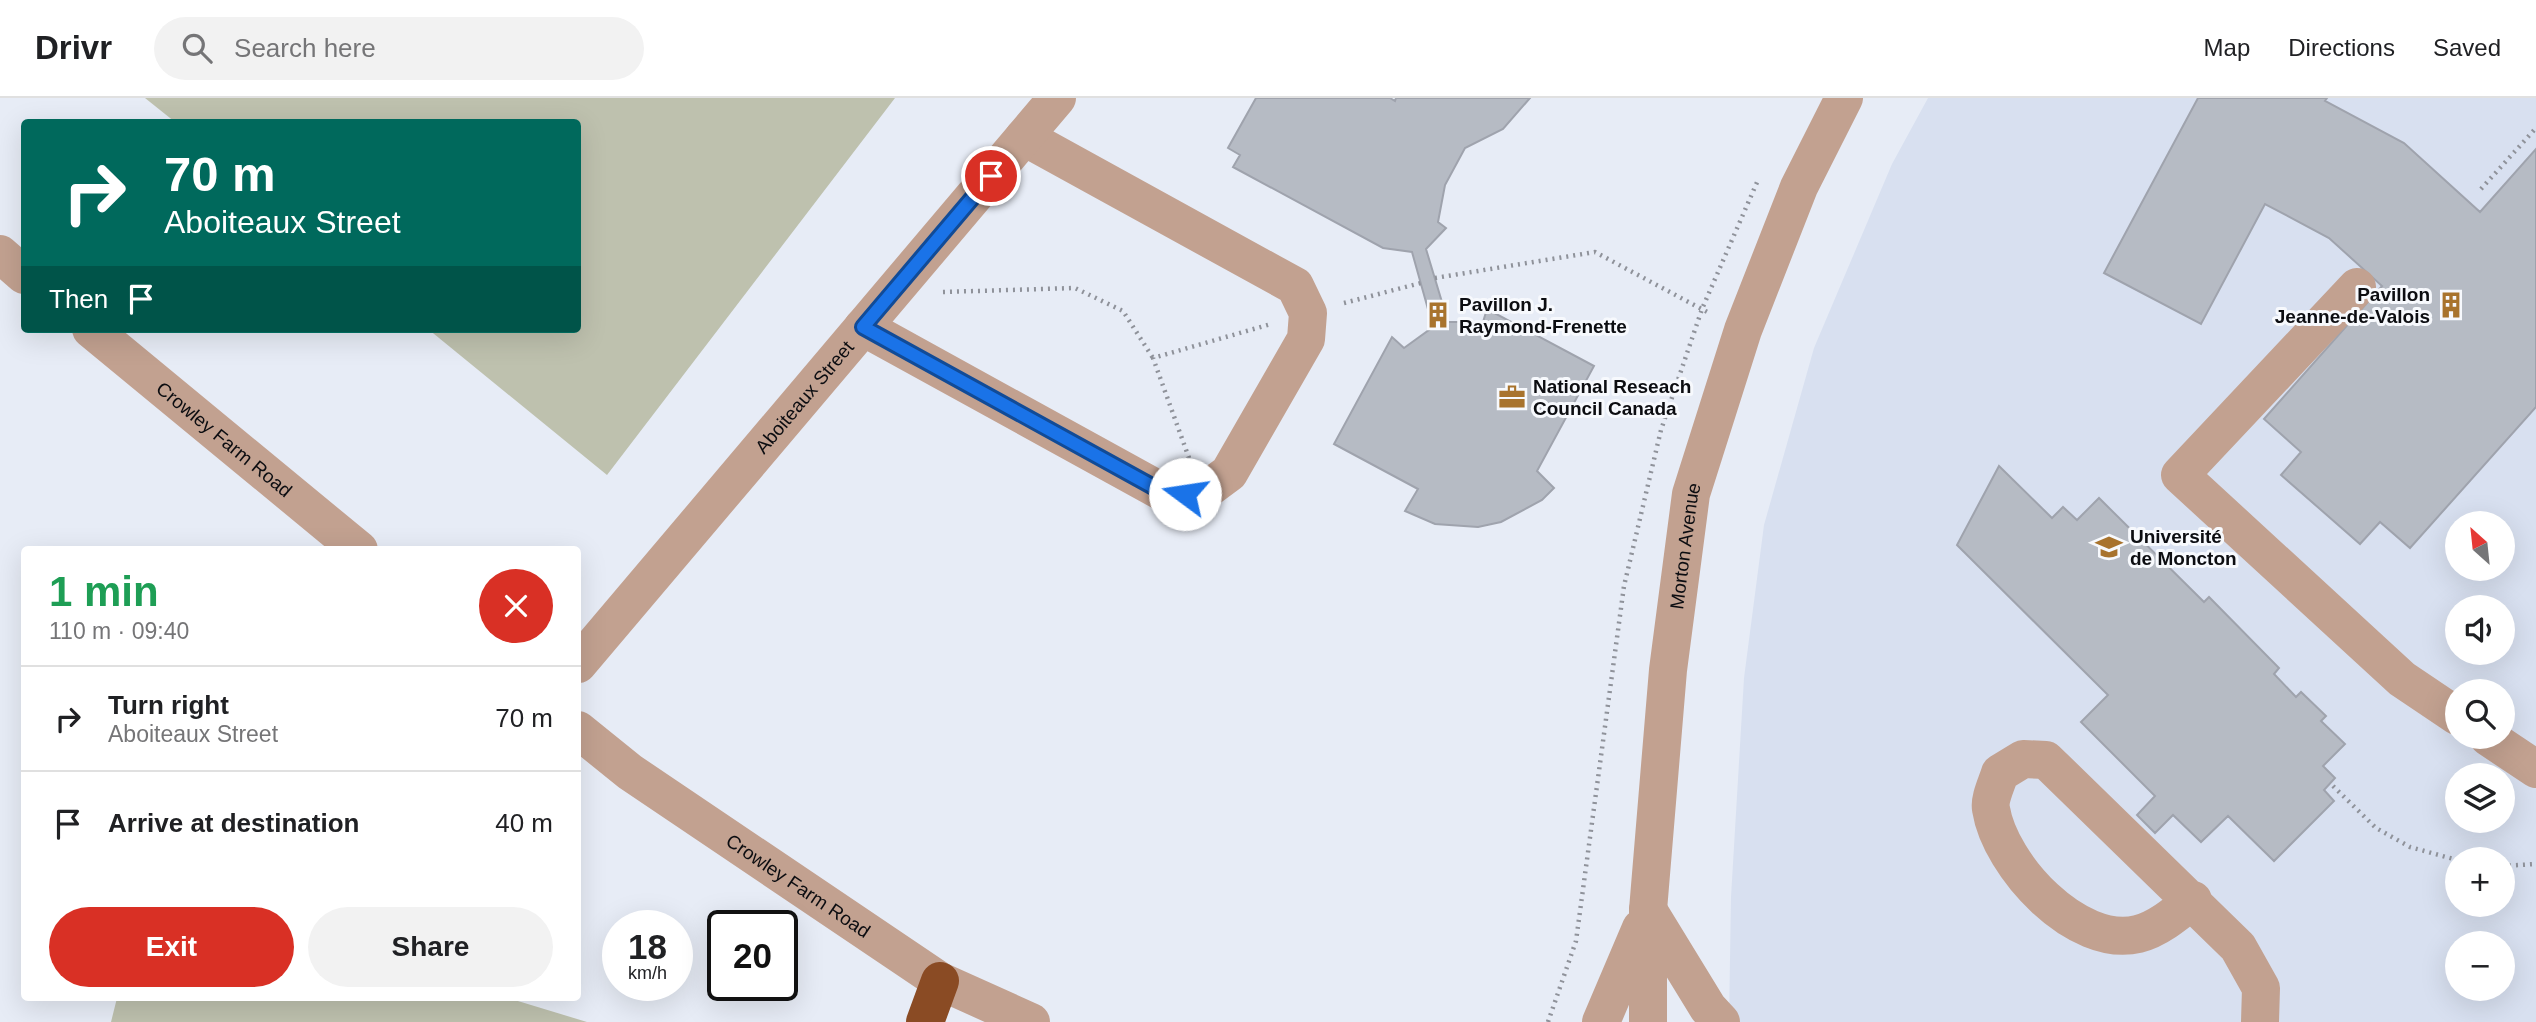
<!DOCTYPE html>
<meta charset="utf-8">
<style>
:root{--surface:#fff;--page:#f2f2f2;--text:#202124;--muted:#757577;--line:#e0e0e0;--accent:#d93025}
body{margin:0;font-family:Arial,sans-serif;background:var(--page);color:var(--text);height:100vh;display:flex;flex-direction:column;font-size:26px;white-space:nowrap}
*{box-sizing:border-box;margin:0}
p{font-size:23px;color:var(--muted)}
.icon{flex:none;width:38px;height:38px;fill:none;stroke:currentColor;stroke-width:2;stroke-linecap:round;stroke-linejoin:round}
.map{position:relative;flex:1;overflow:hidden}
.details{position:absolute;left:21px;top:448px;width:560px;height:455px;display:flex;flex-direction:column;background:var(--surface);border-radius:7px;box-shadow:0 7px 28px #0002}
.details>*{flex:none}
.guide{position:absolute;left:21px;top:21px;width:560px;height:214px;border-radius:7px;box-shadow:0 7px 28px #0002;background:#00695c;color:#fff;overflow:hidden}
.needle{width:46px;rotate:333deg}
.buttons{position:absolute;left:2445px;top:413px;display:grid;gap:14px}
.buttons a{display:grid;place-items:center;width:70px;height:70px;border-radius:50%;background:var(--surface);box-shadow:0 7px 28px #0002;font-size:35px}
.speed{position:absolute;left:602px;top:812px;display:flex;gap:14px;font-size:35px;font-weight:700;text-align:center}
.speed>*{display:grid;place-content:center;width:91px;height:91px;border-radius:50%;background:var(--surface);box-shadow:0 7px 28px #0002;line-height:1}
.speed small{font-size:18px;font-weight:400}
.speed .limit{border:4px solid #111;border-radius:10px;background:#fff;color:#111}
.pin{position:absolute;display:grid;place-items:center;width:60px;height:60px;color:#fff;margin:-30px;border:4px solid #fff;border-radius:50%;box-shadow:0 2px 7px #0007}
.me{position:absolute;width:77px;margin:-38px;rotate:284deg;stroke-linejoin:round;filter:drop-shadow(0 0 5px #0008)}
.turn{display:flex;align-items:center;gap:24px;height:147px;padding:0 28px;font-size:32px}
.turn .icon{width:91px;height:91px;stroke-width:2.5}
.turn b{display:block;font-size:49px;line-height:60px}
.then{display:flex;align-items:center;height:66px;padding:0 28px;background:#0003;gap:14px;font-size:26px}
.round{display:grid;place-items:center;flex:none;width:74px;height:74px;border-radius:37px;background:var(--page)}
.head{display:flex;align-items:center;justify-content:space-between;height:119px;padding:0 28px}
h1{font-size:42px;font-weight:600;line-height:52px;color:#1e9e55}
.action{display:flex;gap:14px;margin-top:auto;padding:14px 28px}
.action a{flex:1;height:80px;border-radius:42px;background:var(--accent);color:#fff;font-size:28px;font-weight:600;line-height:80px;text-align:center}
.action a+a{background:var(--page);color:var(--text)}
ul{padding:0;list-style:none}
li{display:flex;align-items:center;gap:21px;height:105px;padding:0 28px;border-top:2px solid var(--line)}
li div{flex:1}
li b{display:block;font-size:26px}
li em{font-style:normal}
header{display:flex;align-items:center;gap:42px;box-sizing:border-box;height:98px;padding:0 35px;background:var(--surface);border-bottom:2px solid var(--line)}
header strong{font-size:33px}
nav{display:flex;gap:38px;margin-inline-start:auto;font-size:24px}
.search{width:490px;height:63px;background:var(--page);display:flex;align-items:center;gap:18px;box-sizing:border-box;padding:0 24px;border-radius:38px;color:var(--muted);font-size:26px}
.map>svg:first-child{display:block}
.built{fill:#d8e0f0;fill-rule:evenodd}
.green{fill:#bec1ae}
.building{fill:#b6bbc4;stroke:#9fa3ad;stroke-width:2}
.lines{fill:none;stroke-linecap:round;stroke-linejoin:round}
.path{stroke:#8f929a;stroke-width:4.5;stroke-dasharray:2 5;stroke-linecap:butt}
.minor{stroke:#c2a190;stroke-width:38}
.highway{stroke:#8a4b24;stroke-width:38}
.route-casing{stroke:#114b97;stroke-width:18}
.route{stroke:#1a73e8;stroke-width:12}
.labels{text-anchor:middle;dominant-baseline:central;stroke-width:6;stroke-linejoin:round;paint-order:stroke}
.poi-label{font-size:19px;font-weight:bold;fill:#0c0d11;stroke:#f7f9fd;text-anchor:start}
.street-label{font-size:19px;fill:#0c0d11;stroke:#f7f9fd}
</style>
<header>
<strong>Drivr</strong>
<div class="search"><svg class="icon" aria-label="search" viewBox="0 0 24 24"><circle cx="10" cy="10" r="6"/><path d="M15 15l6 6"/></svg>Search here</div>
<nav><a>Map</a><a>Directions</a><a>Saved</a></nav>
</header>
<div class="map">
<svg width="2536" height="924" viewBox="0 0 2536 924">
<rect width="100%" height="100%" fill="#e7ecf6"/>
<path class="built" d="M1928,0H2536V924H1729L1731,799L1744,580L1764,427L1814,250L1892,66ZM2457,425H2502V471H2457ZM2457,509H2502V555H2457ZM2457,593H2502V639H2457ZM2457,677H2502V723H2457ZM2457,761H2502V807H2457ZM2457,845H2502V891H2457Z"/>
<path class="green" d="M145,0H895L607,377L428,231H578V24H175Z
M117,900H508L587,924H111Z"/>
<path class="building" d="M1256,0H1390L1395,3L1396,0H1530L1503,31L1465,50L1445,87L1438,124L1446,130L1426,151L1448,224H1483L1487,211L1594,268L1537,373L1554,390L1542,402L1501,424L1478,429L1435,426L1405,413L1418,391L1334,346L1392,239L1404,250L1433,229L1412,154L1383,150L1233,69L1240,57L1228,50Z
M2198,0H2327L2325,3L2404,45L2480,114L2536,51V309L2410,450L2380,424L2360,446L2281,377L2301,354L2264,321L2382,188L2329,140L2265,106L2201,226L2104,175Z
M1999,368L2052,420L2063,409L2077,422L2099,400L2204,504L2209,499L2279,570L2274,576L2296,599L2301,594L2326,618L2321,623L2345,646L2323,668L2335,680L2324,692L2334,703L2274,763L2228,718L2201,744L2173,717L2155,735L2137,717L2155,698L2081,624L2108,597L1957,447Z"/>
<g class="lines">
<path class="path" d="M2481,91L2536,30
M1435,180L1595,154L1711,216
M943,194L1075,190L1123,213L1153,260
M1344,205L1421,185
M1189,360L1153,260L1271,226
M2333,688L2376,730L2410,749L2457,762
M2502,768L2536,766
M1548,924L1576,843L1624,488L1661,332L1702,211L1758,82"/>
<g class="minor">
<path d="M0,156L24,177"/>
<path d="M2357,189L2180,377L2402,581L2457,618"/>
<path d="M863,229L1168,397L1202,395L1229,375L1306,241L1308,215L1295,188L1024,39"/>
<path id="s1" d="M91,231L359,452"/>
<path id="s2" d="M578,566L1057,0"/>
<path id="s3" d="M578,632L630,674L940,883L1031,924"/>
<path d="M2488,639L2536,671"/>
<path d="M2193,802C2177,815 2158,831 2138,836C2077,851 2000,768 1991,711C1989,701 1997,685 2000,675L2023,661L2046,662L2238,849L2261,890L2260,924"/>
<path d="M1648,812L1708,910L1721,924"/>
<path d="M1601,924L1641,830"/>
<path id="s4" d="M1648,924V812L1668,572L1691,396L1743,232L1799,89L1844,0"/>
</g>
<path class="highway" d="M925,924L940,883"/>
</g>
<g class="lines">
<g class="route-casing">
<path id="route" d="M991,78L863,229L1168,397L1185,396"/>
</g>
<use href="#route" class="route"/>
</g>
<defs>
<g id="building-bare" transform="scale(2.1)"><path d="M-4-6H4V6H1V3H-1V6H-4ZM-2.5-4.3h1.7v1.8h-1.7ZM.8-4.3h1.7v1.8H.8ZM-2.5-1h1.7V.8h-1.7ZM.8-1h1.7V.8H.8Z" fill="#a8732d" stroke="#f7f9fd" stroke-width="2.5" paint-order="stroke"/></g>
<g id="office-bare" transform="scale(2.1)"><path d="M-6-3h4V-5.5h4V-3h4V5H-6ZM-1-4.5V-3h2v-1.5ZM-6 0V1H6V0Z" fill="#a8732d" stroke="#f7f9fd" stroke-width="2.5" paint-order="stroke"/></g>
<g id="university-bare" transform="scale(2.1)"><path d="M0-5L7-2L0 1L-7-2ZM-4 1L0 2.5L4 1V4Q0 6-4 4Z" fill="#a8732d" stroke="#f7f9fd" stroke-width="2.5" paint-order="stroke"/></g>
</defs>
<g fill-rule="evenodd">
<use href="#building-bare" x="2451" y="207"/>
<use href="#building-bare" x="1438" y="217"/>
<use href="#office-bare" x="1512" y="299"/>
<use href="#university-bare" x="2109" y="449"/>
</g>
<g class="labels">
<g class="poi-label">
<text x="2430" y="196" text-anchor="end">Pavillon<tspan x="2430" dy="22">Jeanne-de-Valois</tspan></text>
<text x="1459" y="206">Pavillon J.<tspan x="1459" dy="22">Raymond-Frenette</tspan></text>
<text x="1533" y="288">National Reseach<tspan x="1533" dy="22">Council Canada</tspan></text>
<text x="2130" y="438">Université<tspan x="2130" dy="22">de Moncton</tspan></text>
</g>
<g class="street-label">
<text stroke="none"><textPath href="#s2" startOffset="350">Aboiteaux Street</textPath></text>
<text stroke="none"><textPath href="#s1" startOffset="173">Crowley Farm Road</textPath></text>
<text stroke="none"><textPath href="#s4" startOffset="478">Morton Avenue</textPath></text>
<text stroke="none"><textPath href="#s3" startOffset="270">Crowley Farm Road</textPath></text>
</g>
</g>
</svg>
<div class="buttons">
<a><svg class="needle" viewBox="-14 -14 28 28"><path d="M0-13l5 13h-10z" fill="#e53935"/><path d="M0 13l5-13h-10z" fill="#757577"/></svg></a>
<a><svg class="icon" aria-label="sound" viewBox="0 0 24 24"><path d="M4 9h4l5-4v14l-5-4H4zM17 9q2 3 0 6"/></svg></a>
<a><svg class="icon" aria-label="search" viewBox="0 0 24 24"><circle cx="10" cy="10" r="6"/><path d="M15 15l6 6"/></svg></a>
<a><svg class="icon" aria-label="layers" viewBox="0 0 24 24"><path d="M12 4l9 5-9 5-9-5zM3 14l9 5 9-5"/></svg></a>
<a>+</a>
<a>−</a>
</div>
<div class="speed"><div>18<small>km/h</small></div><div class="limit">20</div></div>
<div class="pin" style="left:991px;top:78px;background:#d93025"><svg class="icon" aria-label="arrive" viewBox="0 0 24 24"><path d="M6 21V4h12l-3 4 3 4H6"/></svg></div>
<svg class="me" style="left:1185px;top:396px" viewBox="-20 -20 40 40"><circle r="19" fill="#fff"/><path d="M0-13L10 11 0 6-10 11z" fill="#1a73e8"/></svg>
<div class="guide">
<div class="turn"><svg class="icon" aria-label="right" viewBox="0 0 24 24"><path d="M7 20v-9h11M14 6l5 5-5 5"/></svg><div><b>70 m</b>Aboiteaux Street</div></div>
<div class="then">Then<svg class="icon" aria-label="arrive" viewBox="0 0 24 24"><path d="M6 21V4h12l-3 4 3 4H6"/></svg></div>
</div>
<section class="details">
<div class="head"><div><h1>1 min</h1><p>110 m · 09:40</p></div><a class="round" style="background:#d93025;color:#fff"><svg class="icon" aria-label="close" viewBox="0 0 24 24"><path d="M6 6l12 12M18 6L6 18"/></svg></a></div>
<ul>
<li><svg class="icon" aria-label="right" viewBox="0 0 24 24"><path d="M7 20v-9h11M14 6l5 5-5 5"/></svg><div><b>Turn right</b><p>Aboiteaux Street</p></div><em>70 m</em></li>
<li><svg class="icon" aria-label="arrive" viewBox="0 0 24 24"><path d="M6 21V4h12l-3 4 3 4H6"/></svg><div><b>Arrive at destination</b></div><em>40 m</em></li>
</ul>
<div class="action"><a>Exit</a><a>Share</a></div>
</section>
</div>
